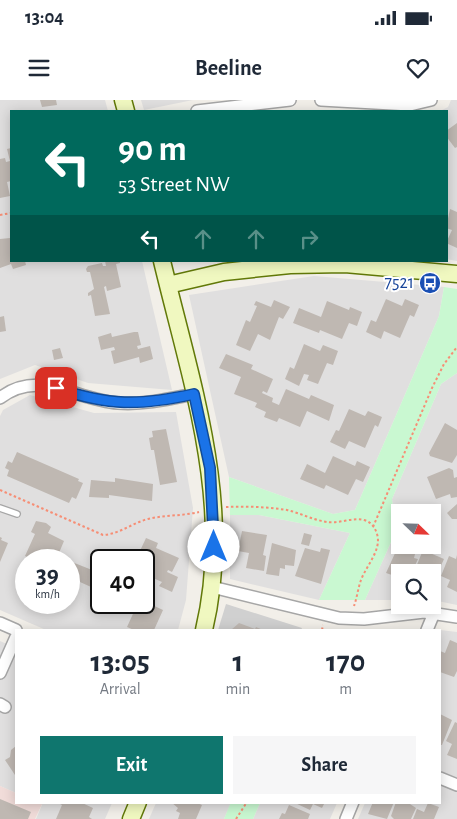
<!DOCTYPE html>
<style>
:root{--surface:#fff;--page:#f6f6f7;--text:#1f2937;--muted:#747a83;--accent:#0f766e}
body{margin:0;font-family:"Alegreya Sans",sans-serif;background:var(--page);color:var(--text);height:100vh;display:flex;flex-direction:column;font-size:19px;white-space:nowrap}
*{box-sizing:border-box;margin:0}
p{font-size:16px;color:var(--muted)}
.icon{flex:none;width:28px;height:28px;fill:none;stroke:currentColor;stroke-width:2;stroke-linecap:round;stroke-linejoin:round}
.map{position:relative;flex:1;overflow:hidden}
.drawer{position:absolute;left:15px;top:529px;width:426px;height:175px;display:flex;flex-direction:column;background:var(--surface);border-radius:0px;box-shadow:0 2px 12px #0003}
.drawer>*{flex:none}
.top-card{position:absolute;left:10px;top:10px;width:438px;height:152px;border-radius:0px;box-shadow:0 2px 12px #0003;background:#00695c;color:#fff;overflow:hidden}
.needle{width:32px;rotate:113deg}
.fabs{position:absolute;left:391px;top:404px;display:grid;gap:10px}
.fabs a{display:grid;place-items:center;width:50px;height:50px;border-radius:0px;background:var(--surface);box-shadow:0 2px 12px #0003;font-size:25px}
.speed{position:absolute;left:15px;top:449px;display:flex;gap:10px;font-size:25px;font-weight:700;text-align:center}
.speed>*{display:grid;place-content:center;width:65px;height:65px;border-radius:50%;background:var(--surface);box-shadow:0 2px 12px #0003;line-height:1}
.speed small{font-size:12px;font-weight:400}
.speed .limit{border:2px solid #111;border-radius:8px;background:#fff;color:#111}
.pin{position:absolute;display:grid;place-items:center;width:42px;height:42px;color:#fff;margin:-21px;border-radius:10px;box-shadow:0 2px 8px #0006}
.me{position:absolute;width:55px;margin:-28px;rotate:0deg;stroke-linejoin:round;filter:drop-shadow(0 0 4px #0008)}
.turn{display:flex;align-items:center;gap:18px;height:105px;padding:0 25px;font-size:22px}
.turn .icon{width:65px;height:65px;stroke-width:2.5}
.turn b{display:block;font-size:35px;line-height:42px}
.lanes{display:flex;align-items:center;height:48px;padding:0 25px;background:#0003;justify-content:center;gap:25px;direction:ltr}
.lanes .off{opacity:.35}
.eta{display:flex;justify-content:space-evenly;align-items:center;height:85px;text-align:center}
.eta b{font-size:30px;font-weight:700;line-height:35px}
.cta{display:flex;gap:10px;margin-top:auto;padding:10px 25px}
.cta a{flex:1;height:58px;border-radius:0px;background:var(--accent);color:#fff;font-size:20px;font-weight:700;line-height:58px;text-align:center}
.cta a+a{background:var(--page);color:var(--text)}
.status{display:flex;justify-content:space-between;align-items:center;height:35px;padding:0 25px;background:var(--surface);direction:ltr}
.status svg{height:14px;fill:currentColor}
header{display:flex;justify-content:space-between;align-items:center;height:65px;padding:0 25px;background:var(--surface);font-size:22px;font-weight:700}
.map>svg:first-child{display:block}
.residential{fill:#e0dfdf;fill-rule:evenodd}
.commercial{fill:#f1dcd9}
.religious{fill:#d0d0d0}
.park{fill:#c9f8d1}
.building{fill:#bfb8b2}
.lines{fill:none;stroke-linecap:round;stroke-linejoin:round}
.lane-casing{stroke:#a6a6a6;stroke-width:8}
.street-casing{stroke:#a6a6a6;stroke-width:14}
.secondary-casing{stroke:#627908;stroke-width:19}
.path{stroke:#f68e75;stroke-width:2;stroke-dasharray:2.5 2.5;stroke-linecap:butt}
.lane{stroke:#fff;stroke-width:5.5}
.street{stroke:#fff;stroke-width:11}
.secondary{stroke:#f0f8c0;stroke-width:16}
.route-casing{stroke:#114b97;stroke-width:12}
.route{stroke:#1a73e8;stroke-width:9}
.labels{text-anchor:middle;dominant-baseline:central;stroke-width:4;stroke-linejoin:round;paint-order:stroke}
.transit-label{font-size:18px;fill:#164399;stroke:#fff;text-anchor:end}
</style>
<div class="status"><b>13:04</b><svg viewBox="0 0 49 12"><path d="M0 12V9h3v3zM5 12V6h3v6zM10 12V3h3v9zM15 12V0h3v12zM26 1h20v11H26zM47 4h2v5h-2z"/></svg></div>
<header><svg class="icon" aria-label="menu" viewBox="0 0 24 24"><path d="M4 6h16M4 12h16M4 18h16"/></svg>Beeline<svg class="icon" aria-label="heart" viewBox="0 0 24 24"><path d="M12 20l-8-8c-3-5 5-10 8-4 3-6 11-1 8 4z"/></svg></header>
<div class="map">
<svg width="457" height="719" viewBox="0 0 457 719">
<rect width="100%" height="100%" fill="#f2efe9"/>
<path class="residential" d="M0,0H105L108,11H11V161H142L172,290L88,283L35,265L0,279Z
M141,0H193L144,10Z
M451,0H457V161L446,159V11H440L448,7Z
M314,176L444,187L439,216L355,410L333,414L229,377L189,195Z
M457,273V505L433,500L432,472H400V500H365L396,431L392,399L441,284ZM400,412H432V445H400Z
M30,295L94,313L176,312L193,408L186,500L178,530H46L0,510V316L3,310ZM26,460H69V502H26ZM101,460H144V502H101Z
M230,415H259L350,433L319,500L230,479Z
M440,530L457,532V719H358L365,703L440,702Z
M0,541L16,548V693L0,686Z
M38,703H112L105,719H36L42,705Z
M156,703H231L224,719H149Z
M260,703H337L330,719H253Z"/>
<path class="commercial" d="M0,686L16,693V702L42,704L35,719H0Z"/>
<path class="religious" d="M226,504L302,528L301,530H218Z"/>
<path class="park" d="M444,187L457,189V273L441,284L392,399L396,431L365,500H319L350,433L259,415H230L229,377L333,414L355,410L439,216Z
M231,702H260V703L253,719H224Z"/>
<path class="building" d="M40,0H56L57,5L42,7Z
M457,23V47L455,48L446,36V31Z
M11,48V81L7,82L10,96L0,98V59L5,58L6,62L10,61L7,49Z
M450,109L457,112V148L446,143L452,130L446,128Z
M10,138L11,161H25L26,165L13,169L11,164L0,168V139Z
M105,161H120V163L116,164L121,187L107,191L106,186L104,187L110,214L95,216L91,195L88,196V193L94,189L90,172H87L86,169L88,166L102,163L103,166H106Z
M386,199L402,206L405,199L419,205L414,217L410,215L400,238L384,231L381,239L366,232L371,220L376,222Z
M274,200L290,207L283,219L279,217L270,240L258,234L250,251L236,245L246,220L250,222L257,206L254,205L256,201L271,207Z
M327,201L349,210L350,207L362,212L357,226L349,223L342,239L320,230L319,233L293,223L299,208L321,217Z
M4,216L6,231L0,232V217Z
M134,232H138L141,245L137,246L138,249L150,246L153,259L140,263L139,257L114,264L111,251L115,250L114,247L101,250L98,237L111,233L112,237Z
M304,244L320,251L323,245L338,251L333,265L327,263L318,284L307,280L309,275L304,274L299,286L285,279L290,267L294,269Z
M60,248L63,258L54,260L52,250Z
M226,254L253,265L251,269L273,279L267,293L263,291L262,293L273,298L272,302L279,305L286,289L309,299L311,295L334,305L329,321L307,311L300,327L279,318L277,322L264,317L266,312L255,307L257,303L234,294L241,277L219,268Z
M349,309L365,316L368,311L382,317L378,327L375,325L365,348L349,341L345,349L330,342L336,330L339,331Z
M445,323L457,330V355L452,363L430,356L429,353Z
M166,329L177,382L160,385L154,350H151L149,338L153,337L152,331Z
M17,352L79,379L78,381L83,383L76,399L72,397L69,403L7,376L9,370L5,368L8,361L12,363Z
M333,356L355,366L357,361L370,367L363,382L356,379L348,395L326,385L324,389L300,379L307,364L325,373Z
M449,368L453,370L454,378L457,377V397L451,398L450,394L436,399L427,377Z
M115,378L153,384L152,401L109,395V398L89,397L91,380L115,382Z
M457,404V419H452L447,413Z
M36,421L46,423L51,427L48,433L64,441L56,460H43L40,458L39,460H34L25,456L35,434L31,432Z
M242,431L267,435L263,455L266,456L264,471L246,468L249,453L238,451Z
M304,433L312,435L309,446L301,444Z
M0,437L2,438L1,440L8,443L0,462Z
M146,438L158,443L156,448L179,458L172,472L168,470L167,472L178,477L172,492L159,486L162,482L144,474L146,457L139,453Z
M272,443L296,450L294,466L285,465V469L280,468L279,476L266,474Z
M305,448L320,452L321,448L330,450L321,484L295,476Z
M401,449L415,454L414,458L418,459L412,472H400V489L391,485L395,476L386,473L396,451L399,453Z
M423,450L444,459L432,485V472H414Z
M99,455L111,460H101V487L93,483L91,487L69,477L72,462L92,470Z
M457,455V492L447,487L450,480L441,476L449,456L456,459Z
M144,493L153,498L150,504L163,510L154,530H134L127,527L137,505L132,502H144Z
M239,523L255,529L256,527L263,530H231Z
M450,540L457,543V571L454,577L440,572V551L445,553Z
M440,614L452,620L442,645H440Z
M455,622L457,623V659L447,655L452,644L446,641Z
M16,646V674L15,675L5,660L10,657L11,650Z
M0,699L31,712L28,719H0Z
M56,702H80L93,708L89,717L92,719H56L62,705Z
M171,702H195L202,705L196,719H178L180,713L176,711L178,708Z
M293,702H325L322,708L313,704L310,710Z
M373,702H394L387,719L368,714Z
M396,702H411L410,704L416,708L411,719H394L391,716Z
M428,703L439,707L434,719H413L417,709L424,712Z
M289,705L310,714L308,719H279L282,713L285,714Z"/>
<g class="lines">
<g class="lane-casing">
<path id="lane" d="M0,408L17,414"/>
</g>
<g class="street-casing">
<path id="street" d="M321,0L410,5L431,0
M197,11L290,0
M0,298C39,268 75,300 118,303C143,305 169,299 194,294
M212,487L339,518L364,519L424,512L457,517
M0,523L16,530
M427,530L434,513
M0,573L16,537
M0,604L5,607
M440,678L457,685
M346,719L353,702"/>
</g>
<g class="secondary-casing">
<path id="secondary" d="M123,0L126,11
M162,161C191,282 234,405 204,530
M168,185L224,172L290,165L345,164L457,174
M131,719L138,702"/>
</g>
<path class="path" d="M0,115L11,113
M0,390L103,435C120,434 132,423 148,419C164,415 182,416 199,412
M226,407C246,406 267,407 287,410C300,413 313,420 327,422C343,425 369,408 377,434C382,450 366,466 361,480C358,488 357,498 354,506
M373,427L432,288L444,264L457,247
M322,530L323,525
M236,719L247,702"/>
<use href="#lane" class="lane"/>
<use href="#street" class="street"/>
<use href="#secondary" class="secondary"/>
</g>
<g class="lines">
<g class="route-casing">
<path id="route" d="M56,288C109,306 139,306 194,294L210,368L214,447"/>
</g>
<use href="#route" class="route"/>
</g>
<defs>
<g id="bus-disc" transform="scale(1.125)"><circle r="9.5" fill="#1a4fb4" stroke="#fff"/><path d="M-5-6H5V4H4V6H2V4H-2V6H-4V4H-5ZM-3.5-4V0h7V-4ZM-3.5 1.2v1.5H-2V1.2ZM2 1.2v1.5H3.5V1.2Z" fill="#fff"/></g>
</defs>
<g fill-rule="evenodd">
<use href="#bus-disc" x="430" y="183"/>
</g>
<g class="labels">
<g class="transit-label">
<text x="414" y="183">7521</text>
</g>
</g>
</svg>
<div class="fabs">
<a><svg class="needle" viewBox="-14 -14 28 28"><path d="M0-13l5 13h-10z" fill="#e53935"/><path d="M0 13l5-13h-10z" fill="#747a83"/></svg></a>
<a><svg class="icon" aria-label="search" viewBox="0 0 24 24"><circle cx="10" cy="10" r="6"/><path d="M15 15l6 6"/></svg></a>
</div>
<div class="speed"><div>39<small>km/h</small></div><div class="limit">40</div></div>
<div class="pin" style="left:56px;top:288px;background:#d93025"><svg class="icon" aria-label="arrive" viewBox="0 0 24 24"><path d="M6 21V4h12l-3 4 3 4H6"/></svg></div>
<svg class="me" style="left:214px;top:447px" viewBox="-20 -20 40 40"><circle r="19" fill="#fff"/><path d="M0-13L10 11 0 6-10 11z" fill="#1a73e8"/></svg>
<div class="top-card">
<div class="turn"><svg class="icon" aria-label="left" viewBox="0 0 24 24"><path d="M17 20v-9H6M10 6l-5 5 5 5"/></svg><div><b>90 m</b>53 Street NW</div></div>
<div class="lanes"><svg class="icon" aria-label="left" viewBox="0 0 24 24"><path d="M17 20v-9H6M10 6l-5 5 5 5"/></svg><svg class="icon off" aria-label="ahead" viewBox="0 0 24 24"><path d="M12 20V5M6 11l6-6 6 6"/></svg><svg class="icon off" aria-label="ahead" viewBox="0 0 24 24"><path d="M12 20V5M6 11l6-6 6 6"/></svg><svg class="icon off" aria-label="right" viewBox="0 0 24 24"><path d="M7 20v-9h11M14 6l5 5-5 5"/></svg></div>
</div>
<section class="drawer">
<div class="eta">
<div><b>13:05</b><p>Arrival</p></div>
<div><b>1</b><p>min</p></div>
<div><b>170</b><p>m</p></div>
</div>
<div class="cta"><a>Exit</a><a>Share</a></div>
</section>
</div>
